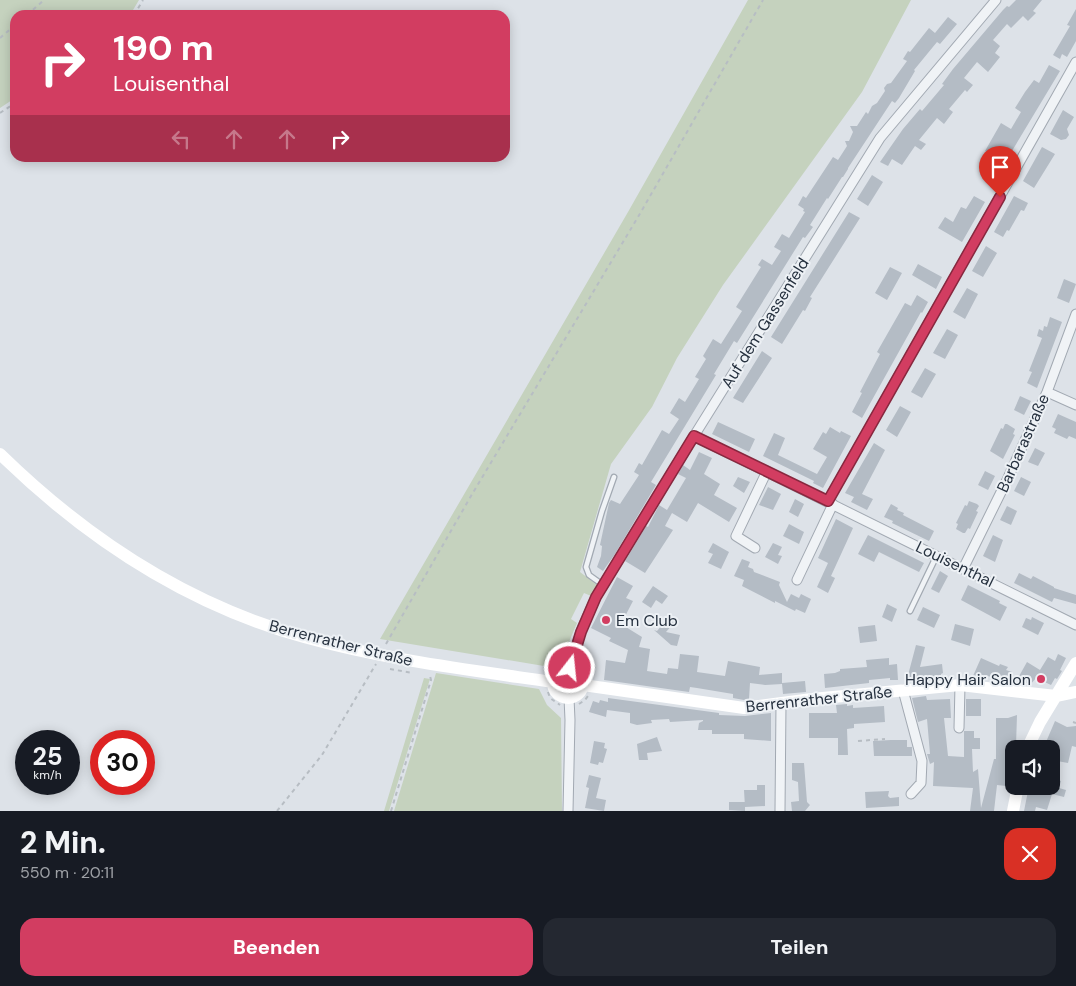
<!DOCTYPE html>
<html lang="de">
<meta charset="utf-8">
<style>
:root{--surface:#171b24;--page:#242831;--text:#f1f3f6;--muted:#9ea1a6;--accent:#d23d61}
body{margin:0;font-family:"DM Sans",sans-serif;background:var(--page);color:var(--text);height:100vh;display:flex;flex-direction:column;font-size:19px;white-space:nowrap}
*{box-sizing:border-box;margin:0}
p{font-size:16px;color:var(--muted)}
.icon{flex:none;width:28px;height:28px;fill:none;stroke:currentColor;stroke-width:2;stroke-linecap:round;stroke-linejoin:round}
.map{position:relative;height:811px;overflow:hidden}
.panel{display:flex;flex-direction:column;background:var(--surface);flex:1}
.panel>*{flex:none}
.guide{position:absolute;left:10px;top:10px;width:500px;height:152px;border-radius:15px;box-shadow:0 2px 12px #0003;background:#d23d61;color:#fff;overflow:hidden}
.tools{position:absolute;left:1005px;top:740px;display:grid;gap:10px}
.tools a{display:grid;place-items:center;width:55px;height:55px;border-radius:10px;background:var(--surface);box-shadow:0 2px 12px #0003;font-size:25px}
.speed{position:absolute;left:15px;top:730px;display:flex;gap:10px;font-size:25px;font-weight:700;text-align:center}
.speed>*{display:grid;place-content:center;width:65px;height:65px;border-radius:50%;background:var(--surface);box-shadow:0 2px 12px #0003;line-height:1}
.speed small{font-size:12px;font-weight:400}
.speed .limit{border:8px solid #d22;background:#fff;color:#111}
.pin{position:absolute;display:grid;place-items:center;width:42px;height:42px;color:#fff;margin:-51px -21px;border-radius:50% 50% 50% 0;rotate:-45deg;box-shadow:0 0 5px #0007}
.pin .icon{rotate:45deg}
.me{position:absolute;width:55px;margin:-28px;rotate:16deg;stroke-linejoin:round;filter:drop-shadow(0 0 4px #0008)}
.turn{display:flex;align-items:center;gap:18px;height:105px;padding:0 20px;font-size:22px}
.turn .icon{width:65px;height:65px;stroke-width:2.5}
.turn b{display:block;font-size:35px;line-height:42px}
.lanes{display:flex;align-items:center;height:48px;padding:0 20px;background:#0003;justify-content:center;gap:25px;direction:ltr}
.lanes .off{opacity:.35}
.round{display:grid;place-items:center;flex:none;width:52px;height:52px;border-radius:15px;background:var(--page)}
.overview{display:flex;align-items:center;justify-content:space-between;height:85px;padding:0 20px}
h1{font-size:30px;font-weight:800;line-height:38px}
.cta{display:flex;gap:10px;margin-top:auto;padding:10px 20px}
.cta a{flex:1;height:58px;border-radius:15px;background:var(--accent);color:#fff;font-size:20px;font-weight:800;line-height:58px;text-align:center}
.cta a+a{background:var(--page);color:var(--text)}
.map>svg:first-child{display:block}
.green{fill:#c5d2be}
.building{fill:#b4bcc5}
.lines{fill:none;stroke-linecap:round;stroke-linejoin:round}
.lane-casing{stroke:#a2a9b2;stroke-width:7}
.street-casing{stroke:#a2a9b2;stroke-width:11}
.path{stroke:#b7bdc3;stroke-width:2;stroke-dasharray:4 4;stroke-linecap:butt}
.lane{stroke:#f0f3f6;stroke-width:4.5}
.street{stroke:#f0f3f6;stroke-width:9}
.secondary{stroke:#fff;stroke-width:12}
.route-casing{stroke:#88283f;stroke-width:12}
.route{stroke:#d23d61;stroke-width:9}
.poi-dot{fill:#d23d61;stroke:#edf1f5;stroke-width:2}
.labels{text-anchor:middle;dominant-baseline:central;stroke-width:4;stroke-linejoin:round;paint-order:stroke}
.street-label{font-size:16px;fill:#26313f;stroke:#edf1f5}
.poi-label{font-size:16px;fill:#26313f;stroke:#edf1f5;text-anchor:start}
</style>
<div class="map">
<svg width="1076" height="811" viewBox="0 0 1076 811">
<rect width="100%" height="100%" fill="#dde2e8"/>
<path class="green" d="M0,0H139L130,15H15V98L0,108Z
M748,0H911L862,92L723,285L677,358L652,407L611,464L580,572L597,585L591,596L584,593L571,619L577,623L563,656L544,666L380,639L628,212Z
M436,673L539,689L547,705L561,718L562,811H394Z
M560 683a9 9 0 1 1 18 0a9 9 0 1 1-18 0Z
M424,678L430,679L389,811H384Z"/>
<path class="building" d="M1016,0H1042L1033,11L1036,13L1028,21L1023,16L1011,28L1007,24L993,40L1000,46L995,53L1000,57L988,72L977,62L964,78L973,85L967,92L965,90L949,109L953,112L944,124L937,118L919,140L926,144L921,150L915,146L902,165L892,159L888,166L880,162L903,129L920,109L922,111L944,85L942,84L953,69L1003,10L1007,6L1009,7Z
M1076,9V41L1067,57L1062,54L1060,59L1053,55L1070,26L1067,25Z
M948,17L957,24L940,44L937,42L914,70L915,71L899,98L895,103L892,101L848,168V169L843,177H842L828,199L827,198L810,225L813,227L805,238L803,237L737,343L734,341L714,374L716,375L651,482L656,485L615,554L603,571L597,567L601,556L602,546L600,545L609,503L611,500L620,504L639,475L634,472L639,463L642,465L662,430L669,434L679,419L670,413L679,398L685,402L699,379L695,377L706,359L703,356L713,339L721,344L742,311L736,307L761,267L758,265L762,259L772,265L781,251L774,247L782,234L789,238L805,212L803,211L804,209L798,205L803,196L806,198L833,157L838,160L847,146L845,141H849L853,132L850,126H857L866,112L868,114L872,106L877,103L885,91L884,88L887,84L891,83L907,61L903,59L908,51L910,52L929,28L935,33Z
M1049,65L1060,71L1003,166L1005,167L995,184L984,178L996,157L985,151L1001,123L1011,129L1021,112L1015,108L1025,92L1034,80L1039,83Z
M1063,110L1074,117L1067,129L1069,135L1066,139L1061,140L1050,134Z
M1042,147L1055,154L1034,188L1023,181Z
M872,175L883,182L868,206L857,199Z
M974,196L985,202L962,242L938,228L945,217L953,222L961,207L966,209Z
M1014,196L1028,203L1024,211L1021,210L1009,231L1007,230L1003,237L994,232Z
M849,212L860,218L810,297L812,298L805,311L803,310L782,344L771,337Z
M986,246L997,253L983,277L972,271Z
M918,264L942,277L936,289L912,275Z
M890,267L902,273L887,300L875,293Z
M1064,279L1076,284L1069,303L1057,298Z
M967,288L978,294L965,319L953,312Z
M917,295L928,302L922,313L921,312L862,418L852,412L862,393L860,392L880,354L877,352L905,303L911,306Z
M1050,317L1062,322L1037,388L1027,383L1032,372L1029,371L1042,338L1037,336L1039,329L1043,331L1044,326L1047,327Z
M947,329L958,335L945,359L933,353Z
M762,351L772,358L743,403L733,398Z
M925,368L936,374L922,398L911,392Z
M1020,396L1031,401L1024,415L1014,410Z
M900,406L911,412L897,437L886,430Z
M1058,414L1076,422V439L1069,436L1067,439L1054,433L1056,429L1052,427Z
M718,422L755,439L749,452L712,434Z
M1005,424H1007L1015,429L1013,434L1015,435L1003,459L990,451L1001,428L1003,429Z
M830,427L840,433L841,431L851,436L823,488L813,483L814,481L763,456L774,433L785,438L778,455L817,474L827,457L813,449L823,432L826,434Z
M874,443L885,450L862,494L873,499L867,510L851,502L854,497L845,493Z
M1035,448L1045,453L1038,466L1028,462Z
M699,452L712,458L704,474L720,484L714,495L737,508L729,522L698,503L687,522L672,513L665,526L673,530L645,573L625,561L646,526L648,527L659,505L667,510L686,478L678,474L683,465L690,470Z
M985,471L995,476L988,490L978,485Z
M738,477L750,482L744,493L733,486Z
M1021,477L1031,482L1024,496L1014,491Z
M768,487L781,494L773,510L759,505Z
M795,499L804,504L798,517L789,512Z
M969,501L977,504L979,506L976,511L978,512L970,529L968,528L965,533H963L956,529L958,524L956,523L965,505L967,506Z
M891,504L898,508L897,510L904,513L903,515L934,531L929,541L892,523L893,521L884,517Z
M1007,506L1017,511L1011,525L1000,520Z
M836,519L853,528L831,576L835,578L828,593L817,587L828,563L818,558Z
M789,524L804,532L799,544L783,536Z
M868,535L924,563L919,572L879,552L874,562L858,554Z
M993,535L1003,540L995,562L983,556Z
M713,543L729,552L721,569L708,563L713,554L708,552Z
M773,543L782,547L778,555L782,556L778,564L765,557Z
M742,559L750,562L748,567L753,569L754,572L780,582L779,585L787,602L791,594L799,598L801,594L811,599L805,613L796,609L795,611L775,601V603L742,586L744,580L734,576Z
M940,571L948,576L939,593L931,589Z
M1019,573L1031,579L1033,576L1054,587V588L1076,595V604L1054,598L1052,602L1014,583Z
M617,577L633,586L626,598L633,601L621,624L642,637L639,647L650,649L647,671L667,674L668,668L678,669L680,654L699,656L697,672L725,676L728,661L760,667L759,675L782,673V683L805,681L806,692L783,694L782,684L765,685L750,683L749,699L744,700L733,698V694L697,688L690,687L689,692L604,680L606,660L625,663L628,650L609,641L611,638L591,628Z
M968,585L1000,601L999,603L1007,607L1000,621L961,600Z
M653,586L668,596L662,604L656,600L651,608L642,602Z
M887,604L897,609L892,622L882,617Z
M923,607L940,615L934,628L917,620Z
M1032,617L1044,623L1038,635L1022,627L1026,618L1031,620Z
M668,618L674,623L666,632L680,635L677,646L671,645L654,630L657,631Z
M955,624L974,629L970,646L951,640Z
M875,625L877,641L860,643L858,627Z
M916,645L925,647L920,667L942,664L943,673L941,674V679L910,682V678L907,679Z
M1058,654L1066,658L1060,670L1062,671L1057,679L1055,678L1051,685L1036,678L1030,685L1018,678L1027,662L1040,670L1048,657L1055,661Z
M889,658V665L897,664L898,680H890V678L869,680V683L825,688L824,674L835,673L840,671V669L867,667L866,660Z
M981,658L999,666L1000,664L1008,667L1006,670L1012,672L1009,682L984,675L982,679L973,676Z
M926,696L927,700L950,699L951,718H944L948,756L964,757V731H974V738H980V749H972L973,772L978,769L981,808L994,759H996V718H1008L1017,715L1016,746L1014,749L1006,786L997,785L994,811H970L973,788L933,786L934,762L930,764L927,754H930L927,719L918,722L912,698Z
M608,698L719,713V715L745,716L771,713V741L744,739V734H712V730H698L699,723L703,721V720L670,722L669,719L651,720L652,723L637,725L630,723V713L607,710L606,717L589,712L593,701L599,703L600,700L608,702Z
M966,699H981V716H966Z
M847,704V706L853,705V708L884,706L885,722L854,724V728L847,729L848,755H838V738H809V713H837L836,705Z
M1055,721L1067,727L1076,726V747L1072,746L1068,763L1057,761L1058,755L1051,754V749H1043Z
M657,737L662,751L647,753L648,760H639L637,744Z
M891,740H907V747H912V756H874L873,741Z
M594,741L605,743L604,748L607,749L603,763L599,762L598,765L590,763Z
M792,763H804L807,802L810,805L805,811H792L791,802L799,801L798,782L792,780Z
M589,775L601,778L596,798L606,800L604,811L585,808L589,788L586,787Z
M1053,778L1061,781L1059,788L1066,790L1064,797L1052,794L1047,810L1036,807L1035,811H1024L1029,786H1051Z
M757,785H765V806L745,807L744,790H757Z
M889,791L888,796L890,798L899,797V806L866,808L865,792Z
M729,802H745V811L729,810Z"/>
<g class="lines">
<g class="lane-casing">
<path id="lane" d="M603,585L589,575L586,567L602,511L614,477
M910,611L936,557"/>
</g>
<g class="street-casing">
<path id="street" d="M1047,392L1076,405
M694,436L1076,625
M828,501L1076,62
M755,548L736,536L767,471
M963,569L1007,480L1047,392L1076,314
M797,580L833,504
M570,669L581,631L596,597L694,436L880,138L996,0
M903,690L922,761L921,783L911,794
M959,728L960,685
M568,811L570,720L569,698
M780,811L781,704"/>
</g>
<path class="path" d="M27,15L44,0
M134,15L143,0
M0,38L15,25
M0,113L15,103
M386,644L471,496L638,217L763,0
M581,665L589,674
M390,669L413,673
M547,669L562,661
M548,692L550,698L560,705
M579,704L585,700L588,696
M1073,722L1076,723
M858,741L885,739
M277,811L322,755L376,664
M391,811L431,680L430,676"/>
<use href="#lane" class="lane"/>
<use href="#street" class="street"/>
<path class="secondary" d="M0,454C86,538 188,605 304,637C386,660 470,670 553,682
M553 683a15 15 0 1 1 30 0a15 15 0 1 1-30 0Z
M583,685L744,708L812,699L960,685L1056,696L1076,692
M1027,749L1040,722L1076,663
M1013,811L1018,786"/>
</g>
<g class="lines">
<g class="route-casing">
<path id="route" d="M570,668L581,632L596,597L694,436L828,501L1000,197"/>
</g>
<use href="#route" class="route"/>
</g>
<g class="poi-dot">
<circle cx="606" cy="620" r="5"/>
<circle cx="1041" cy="679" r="5"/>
</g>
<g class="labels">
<g class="street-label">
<text transform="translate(765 323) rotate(-58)">Auf dem Gassenfeld</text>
<text transform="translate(1023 443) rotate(-66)">Barbarastraße</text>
<text transform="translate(955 564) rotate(26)">Louisenthal</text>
<text transform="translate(341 643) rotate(14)">Berrenrather Straße</text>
<text transform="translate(819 699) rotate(-6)">Berrenrather Straße</text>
</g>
<g class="poi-label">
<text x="616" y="620">Em Club</text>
<text x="1031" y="679" text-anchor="end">Happy Hair Salon</text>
</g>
</g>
</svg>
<div class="tools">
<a><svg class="icon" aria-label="sound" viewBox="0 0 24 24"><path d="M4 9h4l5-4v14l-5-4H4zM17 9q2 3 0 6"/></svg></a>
</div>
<div class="speed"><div>25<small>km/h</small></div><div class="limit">30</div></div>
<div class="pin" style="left:1000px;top:197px;background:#d93025"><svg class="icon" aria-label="arrive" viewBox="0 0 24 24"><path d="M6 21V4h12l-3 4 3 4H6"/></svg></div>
<svg class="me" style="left:570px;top:668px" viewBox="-20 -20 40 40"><circle r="17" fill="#d23d61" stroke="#fff" stroke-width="3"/><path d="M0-11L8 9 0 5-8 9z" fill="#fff"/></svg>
<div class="guide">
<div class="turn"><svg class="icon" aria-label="right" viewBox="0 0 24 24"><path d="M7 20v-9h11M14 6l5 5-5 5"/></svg><div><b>190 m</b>Louisenthal</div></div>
<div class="lanes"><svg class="icon off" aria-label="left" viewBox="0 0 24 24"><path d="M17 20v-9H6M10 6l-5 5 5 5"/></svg><svg class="icon off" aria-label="ahead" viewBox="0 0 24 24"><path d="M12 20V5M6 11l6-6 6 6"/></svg><svg class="icon off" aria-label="ahead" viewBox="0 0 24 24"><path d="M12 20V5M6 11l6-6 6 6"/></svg><svg class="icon" aria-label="right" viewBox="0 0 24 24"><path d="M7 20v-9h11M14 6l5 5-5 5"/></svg></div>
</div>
</div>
<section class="panel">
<div class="overview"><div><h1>2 Min.</h1><p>550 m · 20:11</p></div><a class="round" style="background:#d93025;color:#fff"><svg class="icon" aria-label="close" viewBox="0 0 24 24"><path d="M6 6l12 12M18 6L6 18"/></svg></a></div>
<div class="cta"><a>Beenden</a><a>Teilen</a></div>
</section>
